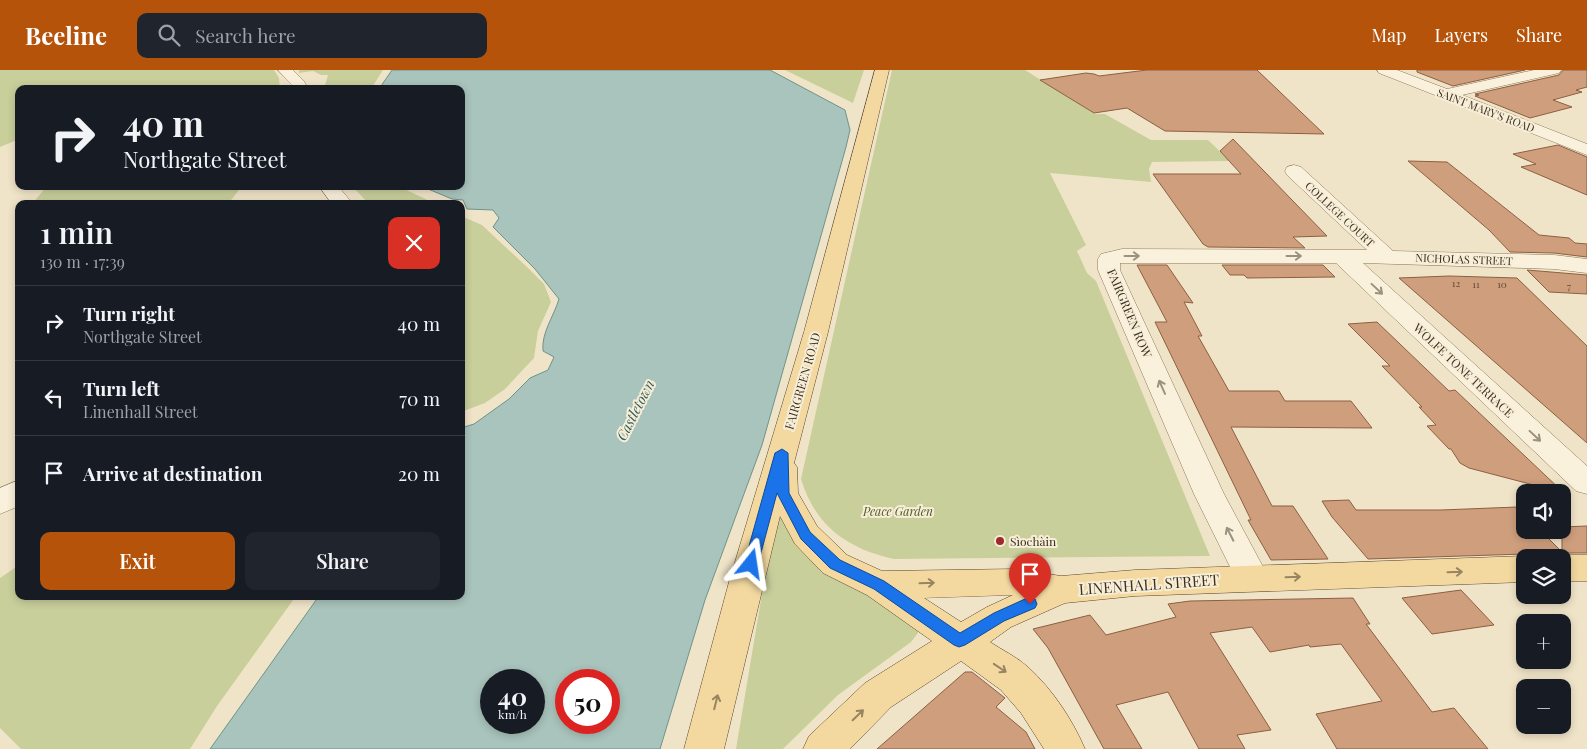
<!DOCTYPE html>
<meta charset="utf-8">
<style>
:root{--surface:#171b24;--page:#20242c;--text:#f1f3f6;--muted:#9ea1a6;--line:#363941;--accent:#b45309}
body{margin:0;font-family:"Playfair Display",serif;background:var(--page);color:var(--text);height:100vh;display:flex;flex-direction:column;font-size:19px;white-space:nowrap}
*{box-sizing:border-box;margin:0}
p{font-size:16px;color:var(--muted)}
.icon{flex:none;width:28px;height:28px;fill:none;stroke:currentColor;stroke-width:2;stroke-linecap:round;stroke-linejoin:round}
.map{position:relative;flex:1;overflow:hidden}
.panel{position:absolute;left:15px;top:130px;width:450px;height:400px;display:flex;flex-direction:column;background:var(--surface);border-radius:10px;box-shadow:0 2px 8px #0003}
.panel>*{flex:none}
.banner{position:absolute;left:15px;top:15px;width:450px;height:105px;border-radius:10px;box-shadow:0 2px 8px #0003;background:#171b24;color:var(--text);overflow:hidden}
.controls{position:absolute;left:1516px;top:414px;display:grid;gap:10px}
.controls a{display:grid;place-items:center;width:55px;height:55px;border-radius:10px;background:var(--surface);box-shadow:0 2px 8px #0003;font-size:25px}
.speed{position:absolute;left:480px;top:599px;display:flex;gap:10px;font-size:25px;font-weight:700;text-align:center}
.speed>*{display:grid;place-content:center;width:65px;height:65px;border-radius:50%;background:var(--surface);box-shadow:0 2px 8px #0003;line-height:1}
.speed small{font-size:12px;font-weight:400}
.speed .limit{border:8px solid #d22;background:#fff;color:#111}
.pin{position:absolute;display:grid;place-items:center;width:42px;height:42px;color:#fff;margin:-51px -21px;border-radius:50% 50% 50% 0;rotate:-45deg;box-shadow:0 0 5px #0007}
.pin .icon{rotate:45deg}
.me{position:absolute;width:55px;margin:-28px;rotate:15deg;stroke-linejoin:round;filter:drop-shadow(0 0 4px #0008)}
.turn{display:flex;align-items:center;gap:18px;height:105px;padding:0 25px;font-size:22px}
.turn .icon{width:65px;height:65px;stroke-width:2.5}
.turn b{display:block;font-size:35px;line-height:42px}
.round{display:grid;place-items:center;flex:none;width:52px;height:52px;border-radius:10px;background:var(--page)}
.headline{display:flex;align-items:center;justify-content:space-between;height:85px;padding:0 25px}
h1{font-size:30px;font-weight:600;line-height:38px}
.cta{display:flex;gap:10px;margin-top:auto;padding:10px 25px}
.cta a{flex:1;height:58px;border-radius:10px;background:var(--accent);color:#fff;font-size:20px;font-weight:600;line-height:58px;text-align:center}
.cta a+a{background:var(--page);color:var(--text)}
ul{padding:0;list-style:none}
li{display:flex;align-items:center;gap:15px;height:75px;padding:0 25px;border-top:1px solid var(--line)}
li div{flex:1}
li b{display:block;font-size:19px}
li em{font-style:normal}
header{display:flex;align-items:center;gap:30px;box-sizing:border-box;height:70px;padding:0 25px;background:var(--accent);color:#fff}
header strong{font-size:24px}
nav{display:flex;gap:28px;margin-inline-start:auto;font-size:18px}
.search{width:350px;height:45px;background:var(--page);display:flex;align-items:center;gap:12px;box-sizing:border-box;padding:0 18px;border-radius:10px;color:var(--muted);font-size:19px}
.map>svg:first-child{display:block}
.green{fill:#c9cf9b}
.water{fill:#a9c4bc;stroke:#6f938a;fill-rule:evenodd}
.building{fill:#cf9f7d;stroke:#8d5f41}
.lines{fill:none;stroke-linecap:round;stroke-linejoin:round}
.minor-casing{stroke:#8d765c;stroke-width:1}
.major-casing{stroke:#5b4430;stroke-width:1}
.minor{fill:#faf1dc;fill-rule:evenodd}
.major{fill:#f3d9a0;fill-rule:evenodd}
.oneway{stroke:#9c907e}
.oneway2{stroke:#988460}
.route{fill:#1a73e8;stroke:#114b97}
.poi-dot{fill:#9e2a2b;stroke:#f7eed8;stroke-width:2}
.labels{text-anchor:middle;dominant-baseline:central;stroke-width:4;stroke-linejoin:round;paint-order:stroke}
.number-label{font-size:10px;fill:#624a37}
.far-street-label{font-size:11px;fill:#3d2e20;stroke:#f7eed8}
.street-label{font-size:12px;fill:#3d2e20;stroke:#f7eed8}
.park-label{font-size:12px;font-style:italic;fill:#4d5a26;stroke:#f7eed8}
.poi-label{font-size:12px;fill:#3d2e20;stroke:#f7eed8;text-anchor:start}
.water-label{font-size:14px;font-style:italic;fill:#2f5d5a;stroke:#f7eed8}
.near-street-label{font-size:15px;fill:#3d2e20;stroke:#f7eed8}
</style>
<header>
<strong>Beeline</strong>
<div class="search"><svg class="icon" aria-label="search" viewBox="0 0 24 24"><circle cx="10" cy="10" r="6"/><path d="M15 15l6 6"/></svg>Search here</div>
<nav><a>Map</a><a>Layers</a><a>Share</a></nav>
</header>
<div class="map">
<svg width="1587" height="679" viewBox="0 0 1587 679">
<rect width="100%" height="100%" fill="#f0e4c8"/>
<path class="green" d="M0,0H274L279,8L280,19H19V69L0,77Z
M299,0H383L371,19H324L328,5H321L313,1L299,3Z
M785,0H864L853,33Z
M892,0H1025L1095,44H1105L1151,70H1208L1230,91L1152,92L1149,99L1151,112L1050,103L1086,175L1077,181L1087,203L1096,211L1210,486L894,489C848,479 815,456 801,409Z
M47,116H242L228,134H32Z
M352,116H398L436,134H369Z
M461,146L482,155L527,197L544,214L551,232L538,261L534,288L505,319L485,333L461,342Z
M776,440L791,466L919,557L918,563L911,572L838,625L783,679H736Z
M19,495V526H296L217,636L190,679H21L0,658V508Z"/>
<path class="water" d="M392,0H770L845,40L850,60L846,77L762,375L705,530L660,679H210L319,526H461V358L474,354L509,329L530,308L548,300L554,287L543,281C541,263 554,246 559,229L535,199L493,157L499,148L493,140L467,139L463,130L452,129L421,116H461V19H379ZM491,610H534V652H491ZM566,610H609V652H566Z"/>
<path class="building" d="M1147,0H1257L1324,64L1165,61L1127,38L1094,43L1040,10L1086,3L1094,4L1099,6Z
M1417,0H1525L1453,16L1417,2Z
M1563,0H1587V17L1576,20L1582,22L1553,30L1572,37L1530,48L1475,26L1479,25L1475,24L1559,5Z
M1233,69L1293,131L1327,166L1293,167L1305,178L1208,177L1203,174L1153,104H1241L1220,81Z
M1558,75L1587,87V125L1521,97L1536,94L1513,84Z
M1408,91L1447,92L1539,165L1569,168L1575,173L1587,174V187L1554,183L1510,182L1489,160Z
M1137,195H1167L1193,233L1184,232L1202,266H1198L1229,321H1279L1285,331H1351L1372,358L1231,357L1272,436H1293L1328,489L1271,490L1248,450H1251L1155,252H1167Z
M1222,195H1323L1335,207L1247,208L1244,205H1230Z
M1527,200L1587,205V224L1549,222Z
M1449,206L1517,208L1587,276V373L1399,208Z
M1377,252L1449,321L1455,320L1564,423L1469,398L1460,393L1451,379H1449L1427,356L1436,355L1419,337H1422L1382,296H1390L1348,254Z
M1349,430L1356,440H1441L1517,437L1525,445V460H1540L1562,482V457L1587,456V483H1562L1553,487H1532L1525,484L1368,489L1332,447L1322,431Z
M1461,520L1494,555L1432,564L1402,528Z
M1353,528L1370,554H1366L1432,642L1454,638L1488,679H1337L1316,644L1382,631L1341,574L1310,577L1309,575L1270,582L1252,557L1210,563L1271,660L1237,665L1245,679H1199L1168,622L1116,635L1142,679H1104L1048,578L1033,559L1090,545L1106,565L1176,547L1168,534L1190,531Z
M965,602H972L1005,628L996,637L1026,662L1035,679H877Z"/>
<g class="lines">
<g class="minor-casing">
<path id="minor" d="M278,0H293L304,11L308,19H292V15Z
M1377,0H1397L1447,19L1534,0H1561L1559,3L1462,25L1587,74V85L1379,3Z
M1294,95L1301,97L1393,181L1554,185L1587,189V203L1554,199L1363,193L1587,396V424L1576,421L1336,193H1120V200L1224,424L1269,508L1264,517L1252,521L1240,517L1194,424L1098,200V189L1101,184L1122,179L1367,180L1287,105L1285,101L1287,97Z
M319,116H338L353,134H332Z
M19,410V436L0,444V418Z"/>
</g>
<g class="major-casing">
<path id="major" d="M875,0H889L828,262L794,393L797,397L798,423L817,456L847,485L882,501L1015,499L1061,506L1135,500L1525,486L1530,488H1525V512L1135,526L1065,533L1011,557L990,572C1002,580 1017,587 1028,597C1053,620 1072,649 1085,679H1044L1021,643L1001,620L961,591L891,637L850,679H803L809,666L865,613L932,571L867,525L823,503L795,474L780,446L724,679H684L729,512L804,262ZM1013,525L987,537L961,552L924,528Z
M1562,485H1587V511H1562V488H1554Z"/>
</g>
<use href="#minor" class="minor"/>
<use href="#major" class="major"/>
</g>
<defs><path id="oneway-shaft" d="M-6 0H5M1.5-3L5.5 0L1.5 3" fill="none" stroke-width="1.6" stroke-linecap="round" stroke-linejoin="round" transform="scale(1.25)"/></defs>
<g class="oneway">
<use href="#oneway-shaft" transform="translate(1132 186)"/>
<use href="#oneway-shaft" transform="translate(1294 186)"/>
<use href="#oneway-shaft" transform="translate(1377 219) rotate(43)"/>
<use href="#oneway-shaft" transform="translate(1162 317) rotate(-114)"/>
<use href="#oneway-shaft" transform="translate(1535 366) rotate(43)"/>
<use href="#oneway-shaft" transform="translate(1230 464) rotate(-117)"/>
</g>
<g class="oneway2">
<use href="#oneway-shaft" transform="translate(1455 502) rotate(-2)"/>
<use href="#oneway-shaft" transform="translate(1293 507) rotate(-2)"/>
<use href="#oneway-shaft" transform="translate(927 513) rotate(-2)"/>
<use href="#oneway-shaft" transform="translate(1000 598) rotate(34)"/>
<use href="#oneway-shaft" transform="translate(716 632) rotate(-76)"/>
<use href="#oneway-shaft" transform="translate(858 645) rotate(-44)"/>
</g>
<path class="route" d="M782,379L788,383L789,423L810,462L840,490L884,511L960,563L994,543L1025,529L1030,528L1035,529L1037,534L1035,538L1004,551L965,575L959,577L954,575L874,519L830,498L801,469L777,423L758,494L756,498L751,499L746,498L744,494L775,383Z"/>
<circle class="poi-dot" cx="1000" cy="471" r="5"/>
<g class="labels">
<g class="number-label">
<text x="1456" y="213">12</text>
<text x="1476" y="214">11</text>
<text x="1502" y="214">10</text>
<text x="1569" y="216">7</text>
</g>
<g class="far-street-label">
<text transform="translate(1486 40) rotate(21)">SAINT MARY'S ROAD</text>
<text transform="translate(1340 144) rotate(43)">COLLEGE COURT</text>
<text transform="translate(1464 189) rotate(2)">NICHOLAS STREET</text>
</g>
<g class="street-label">
<text transform="translate(1130 243) rotate(67)">FAIRGREEN ROW</text>
<text transform="translate(1464 300) rotate(43)">WOLFE TONE TERRACE</text>
<text transform="translate(802 311) rotate(-74)">FAIRGREEN ROAD</text>
</g>
<g class="park-label">
<text x="898" y="441">Peace Garden</text>
</g>
<g class="poi-label">
<text x="1010" y="471">Sìochàin</text>
</g>
<g class="water-label">
<text transform="translate(635 340) rotate(-63)">Castletown</text>
</g>
<g class="near-street-label">
<text transform="translate(1149 514) rotate(-4)">LINENHALL STREET</text>
</g>
</g>
</svg>
<div class="controls">
<a><svg class="icon" aria-label="sound" viewBox="0 0 24 24"><path d="M4 9h4l5-4v14l-5-4H4zM17 9q2 3 0 6"/></svg></a>
<a><svg class="icon" aria-label="layers" viewBox="0 0 24 24"><path d="M12 4l9 5-9 5-9-5zM3 14l9 5 9-5"/></svg></a>
<a>+</a>
<a>−</a>
</div>
<div class="speed"><div>40<small>km/h</small></div><div class="limit">50</div></div>
<div class="pin" style="left:1030px;top:534px;background:#d93025"><svg class="icon" aria-label="arrive" viewBox="0 0 24 24"><path d="M6 21V4h12l-3 4 3 4H6"/></svg></div>
<svg class="me" style="left:751px;top:494px" viewBox="-20 -20 40 40"><path d="M0-17L14 15 0 8-14 15z" fill="#1a73e8" stroke="#fff" stroke-width="4"/></svg>
<div class="banner">
<div class="turn"><svg class="icon" aria-label="right" viewBox="0 0 24 24"><path d="M7 20v-9h11M14 6l5 5-5 5"/></svg><div><b>40 m</b>Northgate Street</div></div>
</div>
<section class="panel">
<div class="headline"><div><h1>1 min</h1><p>130 m · 17:39</p></div><a class="round" style="background:#d93025;color:#fff"><svg class="icon" aria-label="close" viewBox="0 0 24 24"><path d="M6 6l12 12M18 6L6 18"/></svg></a></div>
<ul>
<li><svg class="icon" aria-label="right" viewBox="0 0 24 24"><path d="M7 20v-9h11M14 6l5 5-5 5"/></svg><div><b>Turn right</b><p>Northgate Street</p></div><em>40 m</em></li>
<li><svg class="icon" aria-label="left" viewBox="0 0 24 24"><path d="M17 20v-9H6M10 6l-5 5 5 5"/></svg><div><b>Turn left</b><p>Linenhall Street</p></div><em>70 m</em></li>
<li><svg class="icon" aria-label="arrive" viewBox="0 0 24 24"><path d="M6 21V4h12l-3 4 3 4H6"/></svg><div><b>Arrive at destination</b></div><em>20 m</em></li>
</ul>
<div class="cta"><a>Exit</a><a>Share</a></div>
</section>
</div>
